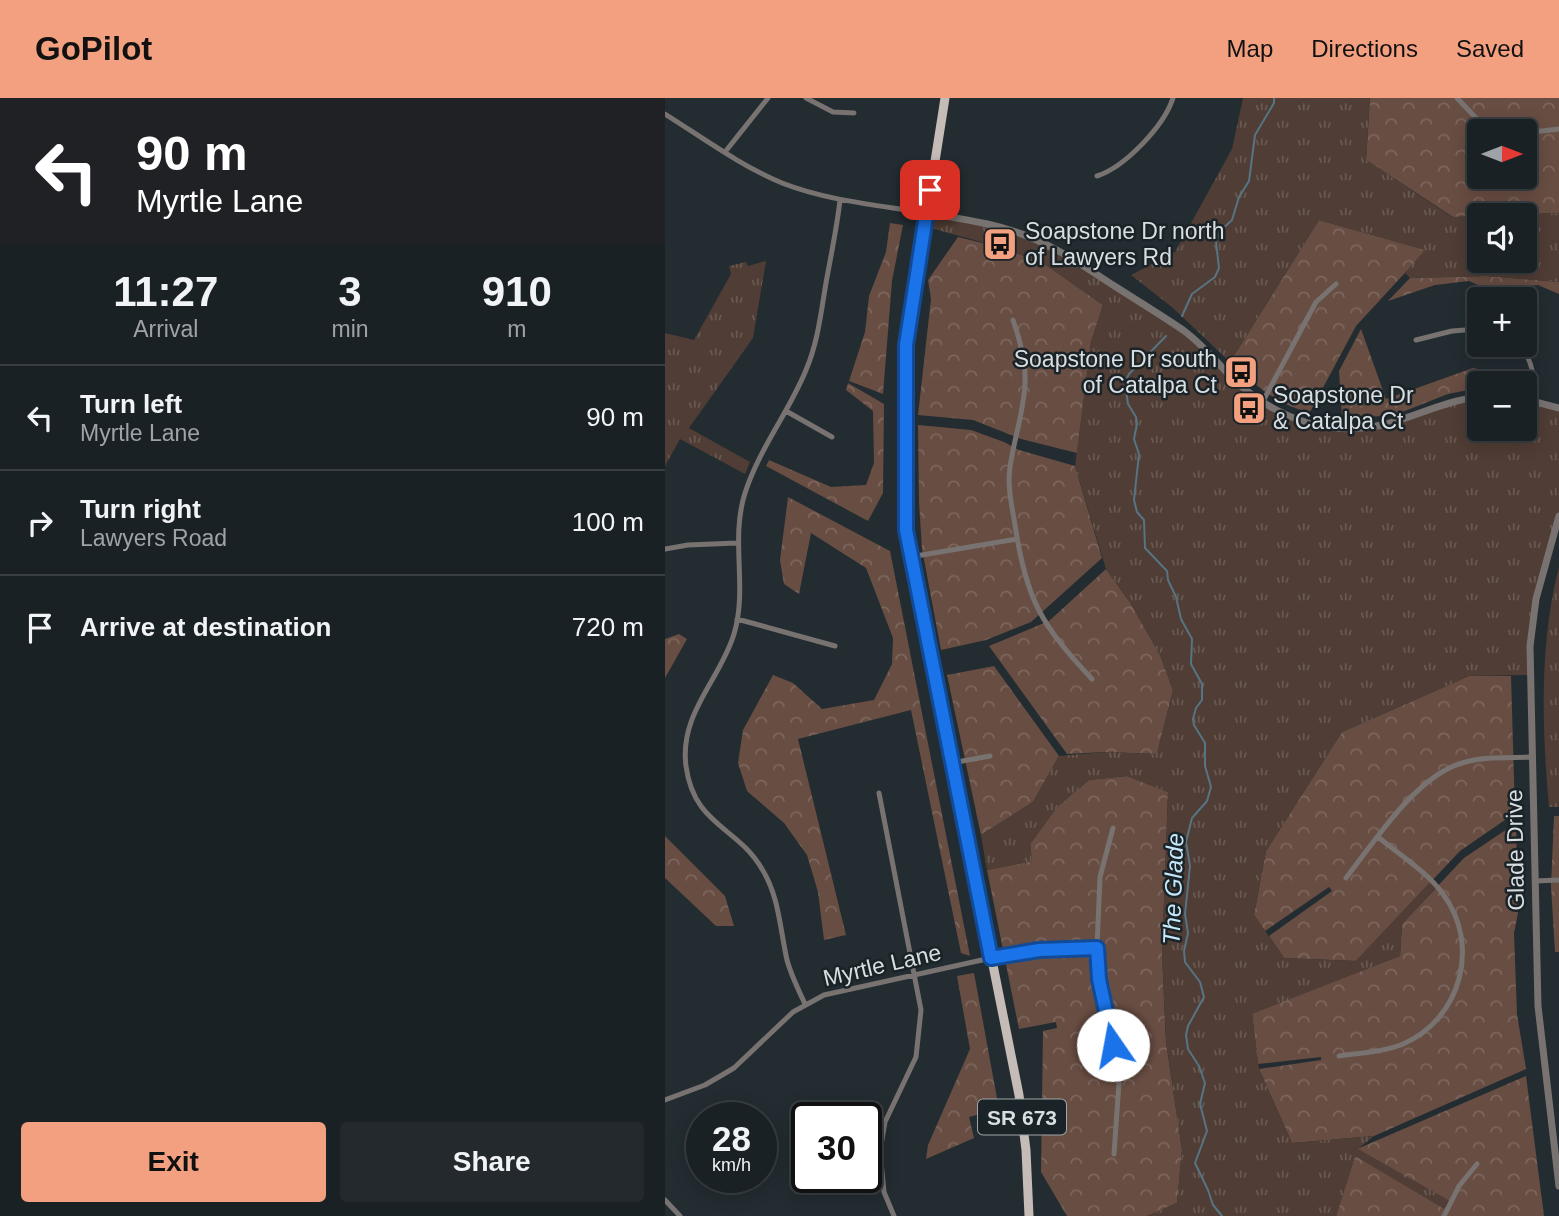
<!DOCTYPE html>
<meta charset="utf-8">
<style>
:root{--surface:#1a2125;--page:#23292d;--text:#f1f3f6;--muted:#9fa3a7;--line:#383e42;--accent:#f2a07f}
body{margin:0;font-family:Arial,sans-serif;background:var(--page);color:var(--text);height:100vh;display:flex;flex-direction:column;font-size:26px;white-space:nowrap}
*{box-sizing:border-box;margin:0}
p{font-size:23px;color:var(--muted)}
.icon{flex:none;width:38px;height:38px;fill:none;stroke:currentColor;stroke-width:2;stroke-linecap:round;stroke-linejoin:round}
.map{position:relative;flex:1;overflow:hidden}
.details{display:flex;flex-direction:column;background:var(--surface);width:665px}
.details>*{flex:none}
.guide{background:#202124;color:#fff;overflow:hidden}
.needle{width:46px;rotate:90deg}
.buttons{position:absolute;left:802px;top:21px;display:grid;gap:14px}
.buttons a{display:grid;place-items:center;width:70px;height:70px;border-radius:7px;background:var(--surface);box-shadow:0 4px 18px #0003,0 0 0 2px var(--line);font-size:35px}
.speed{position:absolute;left:21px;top:1004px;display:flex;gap:14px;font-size:35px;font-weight:700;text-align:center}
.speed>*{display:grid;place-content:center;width:91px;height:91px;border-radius:50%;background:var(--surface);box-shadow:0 4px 18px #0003,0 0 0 2px var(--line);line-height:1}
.speed small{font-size:18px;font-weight:400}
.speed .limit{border:4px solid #111;border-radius:10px;background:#fff;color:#111}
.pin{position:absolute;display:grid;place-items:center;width:60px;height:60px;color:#fff;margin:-30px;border-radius:14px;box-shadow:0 4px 10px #0006}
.me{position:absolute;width:77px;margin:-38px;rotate:348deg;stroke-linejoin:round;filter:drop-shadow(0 0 5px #0008)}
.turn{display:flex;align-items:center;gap:24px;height:147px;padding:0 21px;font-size:32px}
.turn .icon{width:91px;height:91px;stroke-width:2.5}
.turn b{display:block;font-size:49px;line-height:60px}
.eta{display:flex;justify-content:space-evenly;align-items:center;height:119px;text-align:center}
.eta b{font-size:42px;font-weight:700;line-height:49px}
.cta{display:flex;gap:14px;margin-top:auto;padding:14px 21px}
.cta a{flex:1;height:80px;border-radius:7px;background:var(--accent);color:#111;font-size:28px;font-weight:700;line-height:80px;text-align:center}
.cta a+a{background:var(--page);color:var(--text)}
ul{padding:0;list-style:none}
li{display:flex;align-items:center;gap:21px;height:105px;padding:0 21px;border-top:2px solid var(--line)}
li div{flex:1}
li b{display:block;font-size:26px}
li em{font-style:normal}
header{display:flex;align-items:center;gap:42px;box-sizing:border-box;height:98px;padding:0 35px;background:var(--accent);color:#111}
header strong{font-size:33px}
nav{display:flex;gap:38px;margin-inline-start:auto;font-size:24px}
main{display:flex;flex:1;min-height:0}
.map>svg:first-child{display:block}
.forest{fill:url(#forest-crowns);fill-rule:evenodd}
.park{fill:url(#park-tufts)}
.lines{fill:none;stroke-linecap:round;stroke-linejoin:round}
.stream{stroke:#567483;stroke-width:2}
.minor{stroke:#787371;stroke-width:5}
.tertiary{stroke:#787371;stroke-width:7}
.primary{stroke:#c5bbb7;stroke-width:9}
.route-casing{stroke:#114b97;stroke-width:18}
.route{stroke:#1a73e8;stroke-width:12}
.labels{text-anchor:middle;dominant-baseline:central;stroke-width:5;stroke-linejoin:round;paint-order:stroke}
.shield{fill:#1a2327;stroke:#9fa6a9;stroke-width:2}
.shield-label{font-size:21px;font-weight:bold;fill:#d8dee1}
.poi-label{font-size:23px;fill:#d8dee1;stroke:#1a2327;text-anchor:start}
.street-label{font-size:23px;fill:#d8dee1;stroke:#1a2327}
.water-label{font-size:24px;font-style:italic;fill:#c6e8fa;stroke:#1a2327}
</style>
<header>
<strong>GoPilot</strong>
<nav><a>Map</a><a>Directions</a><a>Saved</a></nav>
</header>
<main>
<section class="details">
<div class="guide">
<div class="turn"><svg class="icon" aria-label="left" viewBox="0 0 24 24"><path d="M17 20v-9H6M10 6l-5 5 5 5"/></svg><div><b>90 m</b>Myrtle Lane</div></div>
</div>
<div class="eta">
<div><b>11:27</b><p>Arrival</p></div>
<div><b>3</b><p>min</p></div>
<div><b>910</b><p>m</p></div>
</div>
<ul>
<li><svg class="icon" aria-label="left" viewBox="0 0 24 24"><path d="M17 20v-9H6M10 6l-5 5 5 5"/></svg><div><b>Turn left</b><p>Myrtle Lane</p></div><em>90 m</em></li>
<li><svg class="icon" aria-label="right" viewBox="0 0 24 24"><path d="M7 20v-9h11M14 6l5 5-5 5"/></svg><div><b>Turn right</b><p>Lawyers Road</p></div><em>100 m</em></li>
<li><svg class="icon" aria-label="arrive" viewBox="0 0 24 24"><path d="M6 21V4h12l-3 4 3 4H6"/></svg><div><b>Arrive at destination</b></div><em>720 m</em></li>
</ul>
<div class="cta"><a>Exit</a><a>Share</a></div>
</section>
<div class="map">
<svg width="894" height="1118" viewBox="0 0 894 1118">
<defs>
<pattern id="forest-crowns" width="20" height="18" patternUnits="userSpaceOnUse" patternTransform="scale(1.75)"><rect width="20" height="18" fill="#684d42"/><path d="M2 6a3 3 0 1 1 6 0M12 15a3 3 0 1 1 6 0" fill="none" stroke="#7d665d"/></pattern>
<pattern id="park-tufts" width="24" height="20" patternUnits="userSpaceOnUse" patternTransform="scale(1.75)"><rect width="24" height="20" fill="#503d35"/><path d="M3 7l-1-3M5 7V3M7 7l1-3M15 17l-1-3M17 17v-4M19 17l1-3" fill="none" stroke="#685952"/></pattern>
</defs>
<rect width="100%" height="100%" fill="#232c31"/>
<path class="forest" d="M705,0H894V115L788,119L701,62ZM814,33H859V79H814Z
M654,122L761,152L691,228L645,314C613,308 588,285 565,264Z
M225,125L238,127L227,183L218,296L184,283L200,234L204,198L221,154Z
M293,139L342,151L381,167L438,207L426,244L412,355L356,341L308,322L253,317L266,201L263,182Z
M821,178L894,184V196L873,187L824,192L804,183L770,187L723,203L745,180Z
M696,231L721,301L808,270L862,281L859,287L814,285V290L783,296L727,318L677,319L674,273Z
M183,285L219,306L218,395L203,423L101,368L104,362L166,389L201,387L209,365L208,313L181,292Z
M253,327L306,332L339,344L354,352L410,368L437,460L366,524L321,542L276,552L257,451L254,404Z
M123,399L225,453L305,858L296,855L246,612L133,641L181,837L159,842L153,794L142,757L119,725L82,693L73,665L78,632L108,577L128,585L157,611L209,602L227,566L228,540L201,470L146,435L134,496L119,486L115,462Z
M441,471L466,506L495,557L508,592L492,656L441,654L402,656L324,548L384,523Z
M14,536L22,541L0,580V541Z
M329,568L394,658L368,704L316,737L282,577Z
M804,578H846L850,715L795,753L691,863L619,860L604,838L667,793L664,789L600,833L589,817L601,753L677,634Z
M462,678L503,694L497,856L501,944L517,1052L512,1105L482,1118H402L376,1074L378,933L392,930L391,924L354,931L322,772L367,763L365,746L392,709L424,682Z
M889,718H894V854H890L886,788Z
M851,725L853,815L849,835L852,916L861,971L709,1038L627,1045L594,971L656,962V959L593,966L587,915L735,858L737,826L799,760Z
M0,738L60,798L69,828H51L0,780Z
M309,875L334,1011L304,1019L309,1040L261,1061L263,1047L305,951L292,878Z
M861,978L879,1118H671L690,1058L776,1099L692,1051Z"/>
<path class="park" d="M578,0H705L701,62L787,119L814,118V163H859V117H835L894,115V184L821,178L745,180L740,175L760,152L654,122L565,264L508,210L466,177L510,154L567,51Z
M261,115L363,138L517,232L587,297L637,323L698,331L814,299V331H859V301L894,310V418L875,483L865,577L804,578L677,634L601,753L589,817L619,860L691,863L766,783L772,788L737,826L735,858L587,916L594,971L627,1045L709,1038L693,1051L785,1103L781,1112L690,1058L671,1118H482L512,1105L517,1052L501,943L497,856L503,694L462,678L424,682L392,709L365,746L367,763L322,772L316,737L368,704L394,658L441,654L492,656L508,592L495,557L466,506L441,471L410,368L426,244L438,207L381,167L342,151L258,128Z
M101,163L88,240L24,330L85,364L80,376L15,341L0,368V235L29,242L66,176L64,168L81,164L83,168Z
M894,469V709H884C877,631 874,545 894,469Z"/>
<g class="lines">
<path class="stream" d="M517,218L527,196L550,179L554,170L551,144L555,133L567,122L574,99L584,83L590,37L609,5V0
M501,238L464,276L460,285L463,306L471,319L472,326L469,341L474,356L469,402L472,414L479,422L480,450L502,473L503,482L511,499L516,521L527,541L526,566L537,586V602L531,610L528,621L529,627L540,645V668L546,689L542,703L527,720L521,744L525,768L520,816L523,835L519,853L520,864L535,884L539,899L523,928L521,937L523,951L534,968L540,985L535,1006L542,1033L530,1065L543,1092L548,1107L557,1118"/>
<path class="minor" d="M141,0L168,14L189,15
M792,0L812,21L839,33
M0,16C38,40 76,68 117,85C163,103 213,107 261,115
M859,35L894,31
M60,54L103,0
M432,78C460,69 499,28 508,0
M348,222C355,242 361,263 360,285C359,313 349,341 345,369C342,388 347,408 350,427C361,501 376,527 427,581
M751,242L787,233L814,231
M855,247C868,264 872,281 865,302
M597,305L651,204L671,186
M121,313L167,339
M0,451L23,447L72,445
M245,459L352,441
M72,521L170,548
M287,665L325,658
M214,695L256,912L251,959L220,1024L215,1053L219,1094L229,1118
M448,730L435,779L432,850L434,881L454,985L449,1056
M681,780C710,743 751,678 797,665C819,658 844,660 867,659
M870,783L894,782
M140,906C133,891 126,877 122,862C115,831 114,798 97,771C72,728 29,728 21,668C14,616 55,582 69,536C83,490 65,442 80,395C94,351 124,314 141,272C153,244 156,214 161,185C166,157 172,129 175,102
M674,958C695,955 719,954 738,946C796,921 816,847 778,796C762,774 735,757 713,739
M0,1002L40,987L69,970L128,914L159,897L326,860L374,852L432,850
M0,1102L15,1118
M779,1118L794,1088L812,1066"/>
<path class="tertiary" d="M261,115C295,121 331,125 364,139C395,151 423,171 451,189C473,203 496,217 518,232C537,246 551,263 567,280C596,307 630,326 670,330C728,336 761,305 814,299
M859,301L894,310
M894,418L871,501L865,548L873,908L894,1088"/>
<path class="primary" d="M280,0L241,247V432L354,997L361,1052L364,1118"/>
</g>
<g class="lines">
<g class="route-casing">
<path id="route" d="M265,92L241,247V432L326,860L374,852L432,850L434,881L448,947"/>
</g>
<use href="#route" class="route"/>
</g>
<defs>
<g id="bus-square" transform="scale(1.75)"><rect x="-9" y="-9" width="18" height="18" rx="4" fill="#f2a07f" stroke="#1a2327"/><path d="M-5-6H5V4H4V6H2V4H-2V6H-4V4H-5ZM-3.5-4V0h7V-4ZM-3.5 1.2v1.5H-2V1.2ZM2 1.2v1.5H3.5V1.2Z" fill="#111"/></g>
</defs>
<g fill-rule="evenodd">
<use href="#bus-square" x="335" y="146"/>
<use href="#bus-square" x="576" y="274"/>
<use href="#bus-square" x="584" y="310"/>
</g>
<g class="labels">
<rect class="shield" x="313" y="1001.5" width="88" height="35" rx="5"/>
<g class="shield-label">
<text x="357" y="1019">SR 673</text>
</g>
<g class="poi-label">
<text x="360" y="133">Soapstone Dr north<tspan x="360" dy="26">of Lawyers Rd</tspan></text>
<text x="552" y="261" text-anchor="end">Soapstone Dr south<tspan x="552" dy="26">of Catalpa Ct</tspan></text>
<text x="608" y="297">Soapstone Dr<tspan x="608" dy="26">&amp; Catalpa Ct</tspan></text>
</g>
<g class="street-label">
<text transform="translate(850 752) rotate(-91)">Glade Drive</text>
<text transform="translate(217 867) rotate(-13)">Myrtle Lane</text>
</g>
<g class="water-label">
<text transform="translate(508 791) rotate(-88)">The Glade</text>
</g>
</g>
</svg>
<div class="buttons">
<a><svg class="needle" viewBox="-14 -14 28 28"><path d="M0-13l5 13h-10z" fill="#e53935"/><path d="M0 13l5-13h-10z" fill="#9fa3a7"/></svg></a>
<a><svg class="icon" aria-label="sound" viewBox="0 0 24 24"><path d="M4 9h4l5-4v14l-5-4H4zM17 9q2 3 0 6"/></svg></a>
<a>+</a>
<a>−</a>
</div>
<div class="speed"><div>28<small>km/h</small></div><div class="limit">30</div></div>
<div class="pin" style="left:265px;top:92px;background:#d93025"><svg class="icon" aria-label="arrive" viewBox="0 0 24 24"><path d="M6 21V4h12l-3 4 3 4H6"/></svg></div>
<svg class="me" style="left:448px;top:947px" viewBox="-20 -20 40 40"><circle r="19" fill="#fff"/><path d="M0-13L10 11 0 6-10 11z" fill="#1a73e8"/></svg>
</div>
</main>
